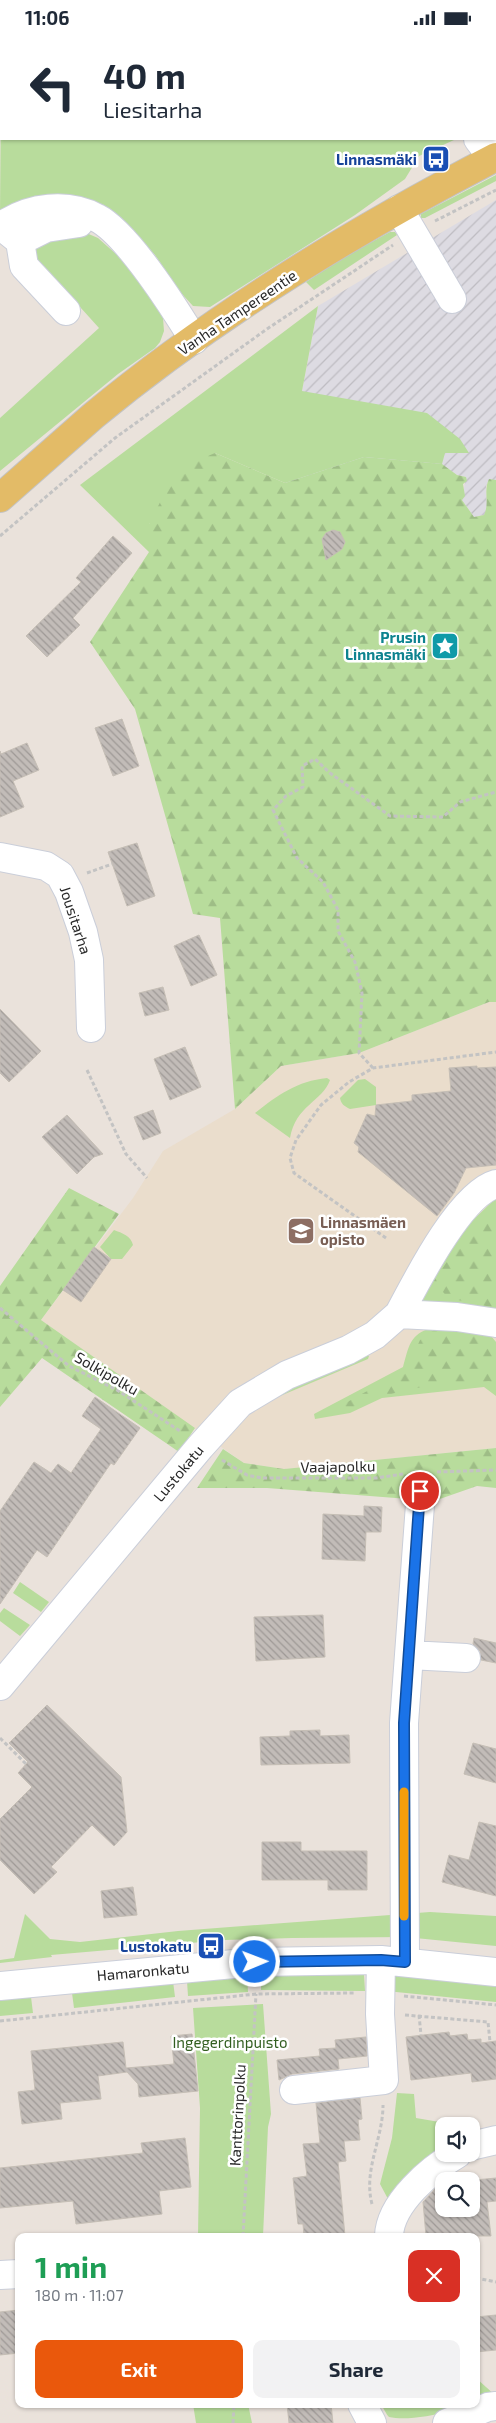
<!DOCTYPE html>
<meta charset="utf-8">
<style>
:root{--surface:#fff;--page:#f2f2f3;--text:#1f2937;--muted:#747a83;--accent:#ea580c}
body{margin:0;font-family:"Exo 2",sans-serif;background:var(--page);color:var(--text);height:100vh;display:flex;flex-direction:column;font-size:19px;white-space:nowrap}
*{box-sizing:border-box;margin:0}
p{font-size:16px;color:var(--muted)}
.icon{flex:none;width:28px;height:28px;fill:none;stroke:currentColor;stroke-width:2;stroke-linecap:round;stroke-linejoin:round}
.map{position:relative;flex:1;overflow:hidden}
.drawer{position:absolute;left:15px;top:2198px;width:465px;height:175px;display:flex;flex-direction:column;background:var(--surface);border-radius:10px;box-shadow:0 1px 4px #0004}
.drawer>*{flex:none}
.banner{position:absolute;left:0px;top:0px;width:496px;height:105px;box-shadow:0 1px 4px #0004;background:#fff;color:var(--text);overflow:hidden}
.controls{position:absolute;left:435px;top:2082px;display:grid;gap:10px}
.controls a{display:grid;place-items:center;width:45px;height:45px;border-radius:10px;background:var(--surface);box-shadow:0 1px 4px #0004;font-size:25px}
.pin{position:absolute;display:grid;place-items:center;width:42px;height:42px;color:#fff;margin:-21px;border:2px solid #fff;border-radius:50%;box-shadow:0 1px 5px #0007}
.me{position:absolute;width:55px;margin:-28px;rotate:89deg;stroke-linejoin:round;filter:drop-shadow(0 0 4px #0008)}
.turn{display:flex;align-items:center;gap:18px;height:105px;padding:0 20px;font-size:22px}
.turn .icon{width:65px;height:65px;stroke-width:2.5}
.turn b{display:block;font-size:35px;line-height:42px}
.round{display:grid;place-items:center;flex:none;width:52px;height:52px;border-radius:10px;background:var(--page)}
.head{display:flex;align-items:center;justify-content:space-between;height:85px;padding:0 20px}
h1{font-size:30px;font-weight:700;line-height:38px;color:#1e9e55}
.action{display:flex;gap:10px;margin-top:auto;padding:10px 20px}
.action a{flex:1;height:58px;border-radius:10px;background:var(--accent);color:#fff;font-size:20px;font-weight:700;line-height:58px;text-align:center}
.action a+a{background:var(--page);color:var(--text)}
.status{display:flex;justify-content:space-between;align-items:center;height:35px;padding:0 25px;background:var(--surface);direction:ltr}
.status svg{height:14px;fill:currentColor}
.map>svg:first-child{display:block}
.industrial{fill:url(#industrial-furrows)}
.education{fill:#eaddcc}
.grass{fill:#b8dc9c}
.forest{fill:url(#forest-firs)}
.building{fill:url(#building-back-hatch);stroke:#c5beb5}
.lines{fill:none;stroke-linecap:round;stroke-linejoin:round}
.minor-casing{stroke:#caced9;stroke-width:30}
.major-casing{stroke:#c3c3c3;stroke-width:30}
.path{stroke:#c3c3c3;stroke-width:3;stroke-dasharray:4 2.5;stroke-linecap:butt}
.minor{stroke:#fff;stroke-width:28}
.major{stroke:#e3bb67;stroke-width:28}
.route-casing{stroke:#114b97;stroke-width:12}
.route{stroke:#1a73e8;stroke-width:9}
.slow{stroke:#f59e0b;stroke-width:9}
.labels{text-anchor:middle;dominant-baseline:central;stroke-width:5;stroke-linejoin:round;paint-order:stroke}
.transit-label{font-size:15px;font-weight:bold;fill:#164399;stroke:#fff;text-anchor:end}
.street-label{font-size:15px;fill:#282828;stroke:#fff}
.culture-label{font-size:15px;font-weight:bold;fill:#0d838f;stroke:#fff;text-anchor:end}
.education-label{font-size:15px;font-weight:bold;fill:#785e54;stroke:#fff;text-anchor:start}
.park-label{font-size:15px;fill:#325e20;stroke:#fff}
</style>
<div class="status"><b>11:06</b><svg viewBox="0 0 49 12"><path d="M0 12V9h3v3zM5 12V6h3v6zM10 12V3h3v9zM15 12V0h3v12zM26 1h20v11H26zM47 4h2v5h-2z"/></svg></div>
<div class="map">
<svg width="496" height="2388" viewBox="0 0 496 2388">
<defs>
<pattern id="industrial-furrows" width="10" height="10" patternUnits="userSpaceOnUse" patternTransform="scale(1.25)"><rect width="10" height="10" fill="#dddbe2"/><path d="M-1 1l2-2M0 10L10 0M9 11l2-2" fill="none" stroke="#bebcc2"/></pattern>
<pattern id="forest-firs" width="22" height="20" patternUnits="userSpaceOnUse" patternTransform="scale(1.25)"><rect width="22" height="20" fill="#b8dc9c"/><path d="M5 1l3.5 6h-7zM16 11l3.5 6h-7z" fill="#9ebd86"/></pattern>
<pattern id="building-back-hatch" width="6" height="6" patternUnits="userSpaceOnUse" patternTransform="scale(1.25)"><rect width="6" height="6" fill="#c2bcb8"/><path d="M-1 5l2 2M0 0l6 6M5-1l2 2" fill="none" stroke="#9e9996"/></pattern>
</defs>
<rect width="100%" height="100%" fill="#eae2db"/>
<path class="industrial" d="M496,165V445H489L486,451L487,474L484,480L474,482L462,465L466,442L457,440L441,429L285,448L318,271Z"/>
<path class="education" d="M489,967H496V1413L284,1434L244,1428L41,1285L133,1163L163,1116L235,1074L281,1031L359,1018Z"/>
<path class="grass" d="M242,0H482L245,1Z
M1,55V104L454,105L419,121L405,144L355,180L210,272L193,271L182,259L155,220L132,194L112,177L0,178Z
M496,140V146L425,183H421V179Z
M84,197L98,203L116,219L138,243L163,283L164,296L160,307L155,313L118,339L0,436V383L99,293L35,222V207Z
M390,197H395L397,200L314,255L306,247L348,220Z
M318,271L302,356L427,378L460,404L469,418H445L442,429L364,422L285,448L215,418L149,489V517L80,450Z
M327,1043L330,1045C322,1067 296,1070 290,1103L255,1078C278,1060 297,1046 327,1043Z
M365,1044L376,1052V1070L350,1074C344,1071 341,1069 340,1063L358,1045Z
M496,1163V1279L421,1270L419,1255L470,1188Z
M114,1195C122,1198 131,1201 133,1210L122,1224H111L100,1212Z
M432,1293L486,1295L496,1307V1361L484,1352L382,1363L350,1378L315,1384L314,1379L403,1332C409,1312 409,1299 432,1293Z
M367,1320L369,1321L368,1324L273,1364V1360Z
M20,1547L49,1567L41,1577L13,1558Z
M4,1573L30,1590L20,1601L0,1586V1578Z
M430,1877L496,1881V1911L405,1902L292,1903L225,1905L51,1920L52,1922L0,1928V1925L14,1923L25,1879L50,1904L80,1907L178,1896Z
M364,1940L365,1956L261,1955V1941Z
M387,1940L496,1951V1967L386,1956Z
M247,1941L248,1957L188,1961L187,1946Z
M173,1946L175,1962L74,1973L72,1958Z
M31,1962L33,1978L0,1981V1965Z
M263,1969L271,2079L268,2092L263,2201H198L200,2073L193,1973Z
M397,2058L414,2059L416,2083L463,2091H444V2118L388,2164L380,2149L392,2103Z
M476,2343L496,2361C470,2372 416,2388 389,2382C386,2379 383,2372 381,2369H476Z
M193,2369H248L252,2388H196Z"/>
<path class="forest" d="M215,418L285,448L364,422L442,429L457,440L466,442L467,446L463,449L465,461L462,465L474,482L484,480C490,468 483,456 489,444L496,445V967H489L359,1018L281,1031L235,1074L220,883L193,879L135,674L90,607L149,517V489L177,434Z
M69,1153L119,1179L41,1285L195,1393L179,1417L42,1323L0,1372V1251Z
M496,1174V1273L448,1263L434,1246C452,1219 469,1193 496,1174Z
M434,1295L485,1298L496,1311V1352L489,1346C472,1351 457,1348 439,1350C405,1353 375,1363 344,1376L340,1375V1371L407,1334L420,1305Z
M496,1413V1453L477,1451L434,1466L267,1453H197L223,1414L244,1428L284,1434Z"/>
<path class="building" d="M333,495L340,497L345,507L342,514L326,525L322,504L326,498Z
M113,501L132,518L73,583L80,590L47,622L26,601L81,547L76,543Z
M122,684L139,731L113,741L95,693Z
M27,708L39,735L13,746L24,772L0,782V716L1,719Z
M137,808L155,861L127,871L108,817Z
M199,900L217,940L191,951L174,911Z
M163,952L169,975L145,981L139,958Z
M0,974L41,1016L9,1047L0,1038Z
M185,1012L201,1052L170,1065L154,1024Z
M477,1031V1033L496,1032V1130L466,1133L454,1158L437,1181L358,1117L359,1112L354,1108L367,1079L375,1081L376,1070L412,1066V1060L451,1056L449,1033Z
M153,1075L161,1098L143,1105L134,1082Z
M67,1080L103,1119L94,1122L77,1139L42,1102Z
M94,1212L111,1224L81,1267L63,1255Z
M95,1362L140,1393L114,1430L111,1428L47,1522L37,1515L0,1569V1476L34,1427L51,1438L58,1429L71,1438L101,1394L82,1381Z
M364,1471L382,1472L381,1497H366L365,1526L322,1524L323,1479L364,1481Z
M323,1580L325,1622L256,1626L254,1582Z
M474,1603L496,1608V1628L481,1625L480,1616L473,1609Z
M47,1670L121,1742L127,1797L114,1811L92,1790L51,1832L57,1837L34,1859L0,1825V1784L32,1752L18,1738L28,1727L9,1708Z
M320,1695V1701L349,1700L350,1728L261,1730L260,1702L290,1701V1696Z
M473,1708L496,1714V1748L464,1739Z
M479,1787L496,1791V1861L442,1847L449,1820L469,1825Z
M262,1807H301V1816H367V1855H328V1845H262Z
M133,1852L137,1880L104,1883L101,1856Z
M449,1997L450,2001L467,1999L468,2005L481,2004V2008L496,2006V2044L472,2047L471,2038L411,2045L406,2002Z
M192,1999L198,2056L139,2062L138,2049L127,2037L98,2041L101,2064L60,2068L62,2084L22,2089L18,2057L35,2055L31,2016L123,2007L126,2033L174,2029L171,2001Z
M366,2002L367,2021L338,2024L339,2034L292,2039L279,2045L277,2025L320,2021L319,2014L336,2013L335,2005Z
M360,2063L362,2084L358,2085L360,2105L344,2106L346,2126L338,2127L345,2201H304L303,2189H298L293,2143L307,2141L303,2109L320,2108L316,2068Z
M185,2103L191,2152L159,2156L162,2179L76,2189L73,2166L0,2173V2133L143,2118L141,2108Z
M496,2143V2166L487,2167L491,2201H426L423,2167L435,2154L444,2148V2174H471V2146H464Z
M19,2275V2318L0,2320V2277Z
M496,2280V2315L476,2317V2282Z
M287,2369H331L333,2388H289Z"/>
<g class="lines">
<g class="minor-casing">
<path id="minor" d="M93,0L96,1
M495,72H496
M478,104L493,124
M399,174L452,264
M0,190L20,206L24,231L66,276
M3,190C30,172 67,167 97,183C127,198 175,274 194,305
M20,206L46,193L79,188
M0,822L46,831L60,840L69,857L83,897L89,925L91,993
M496,1149C460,1159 416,1247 399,1279L457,1282L496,1288
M409,1620L466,1623
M0,1651L200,1412L240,1368L287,1340L348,1315L375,1300L399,1279
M405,1927L404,1688L421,1456
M0,1951L255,1927L381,1925L496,1937
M294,2055L384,2045L380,1979L381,1925
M471,2111L496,2105
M389,2201C390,2168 431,2134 457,2119
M0,2240L19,2239
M362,2369L372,2388
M447,2388L488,2372L496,2371"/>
</g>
<g class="major-casing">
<path id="major" d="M0,463C31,436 62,408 93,381C216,279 355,195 496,122"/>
</g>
<path class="path" d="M312,0L315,1
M378,0L379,1
M435,186L496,155
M0,501L115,403L267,294L393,210
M87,838L112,829
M373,1033L359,1018L362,958L355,927L338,896V875L323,847L297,823L273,775L286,761L303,752L302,731L315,724L330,738L390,781L443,782L460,767L496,757
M87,1035L126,1119L147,1143
M386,1203L294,1138L290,1123L296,1105L321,1070L349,1047L373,1033L496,1017
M0,1273L69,1331L117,1355L180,1396
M222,1425L247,1440L262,1443H376L403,1439
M437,1437L496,1435
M0,1703L26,1729
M404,1961L496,1970
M405,1980L488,1987L490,2007
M419,1980L421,2000
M0,1986L256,1959L355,1958
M372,2169C363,2135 383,2104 383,2070
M243,2201L256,1959
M476,2243L496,2247
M233,2388L234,2369"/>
<use href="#minor" class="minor"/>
<use href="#major" class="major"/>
</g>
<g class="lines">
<g class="route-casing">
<path id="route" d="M255,1927L381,1925L405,1927L404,1688L420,1456"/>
</g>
<use href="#route" class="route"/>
<path class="slow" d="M404,1757V1881"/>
</g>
<defs>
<g id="bus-square" transform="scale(1.4375)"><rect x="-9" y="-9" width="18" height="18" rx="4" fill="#1a4fb4" stroke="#fff"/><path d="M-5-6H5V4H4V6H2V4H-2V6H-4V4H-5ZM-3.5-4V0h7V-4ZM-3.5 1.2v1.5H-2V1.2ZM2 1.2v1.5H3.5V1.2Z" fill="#fff"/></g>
<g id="sight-square" transform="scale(1.4375)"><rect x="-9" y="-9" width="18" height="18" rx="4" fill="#0f9aa8" stroke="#fff"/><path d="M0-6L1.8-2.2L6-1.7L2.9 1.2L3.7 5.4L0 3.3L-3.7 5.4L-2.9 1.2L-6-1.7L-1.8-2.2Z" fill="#fff"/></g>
<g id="school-square" transform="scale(1.4375)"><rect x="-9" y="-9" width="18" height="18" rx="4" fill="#8d6e63" stroke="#fff"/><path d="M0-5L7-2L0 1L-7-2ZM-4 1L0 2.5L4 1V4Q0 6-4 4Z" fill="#fff"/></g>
</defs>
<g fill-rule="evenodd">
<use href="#bus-square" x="436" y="124"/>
<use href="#sight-square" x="445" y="611"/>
<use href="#school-square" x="301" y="1196"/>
<use href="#bus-square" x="211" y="1911"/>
</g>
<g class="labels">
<g class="transit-label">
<text x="417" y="124">Linnasmäki</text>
<text x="192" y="1911">Lustokatu</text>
</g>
<g class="street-label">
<text transform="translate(237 277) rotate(-34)">Vanha Tampereentie</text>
<text transform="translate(76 885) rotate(72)">Jousitarha</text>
<text transform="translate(107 1338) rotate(30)">Solkipolku</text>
<text transform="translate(338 1431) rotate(-1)">Vaajapolku</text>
<text transform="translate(178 1438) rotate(-50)">Lustokatu</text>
<text transform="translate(143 1936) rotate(-5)">Hamaronkatu</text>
<text transform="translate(237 2080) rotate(-87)">Kanttorinpolku</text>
</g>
<g class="culture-label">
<text x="426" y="602">Prusin<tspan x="426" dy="17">Linnasmäki</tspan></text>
</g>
<g class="education-label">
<text x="320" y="1187">Linnasmäen<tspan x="320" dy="17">opisto</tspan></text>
</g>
<g class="park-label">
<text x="230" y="2007">Ingegerdinpuisto</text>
</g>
</g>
</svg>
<div class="controls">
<a><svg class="icon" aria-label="sound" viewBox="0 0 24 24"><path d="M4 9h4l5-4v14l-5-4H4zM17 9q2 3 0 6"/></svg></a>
<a><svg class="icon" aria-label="search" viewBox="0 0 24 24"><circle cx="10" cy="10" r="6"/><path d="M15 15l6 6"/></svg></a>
</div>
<div class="pin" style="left:420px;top:1456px;background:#d93025"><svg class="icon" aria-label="arrive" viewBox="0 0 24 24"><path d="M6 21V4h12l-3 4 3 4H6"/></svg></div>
<svg class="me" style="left:255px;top:1927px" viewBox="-20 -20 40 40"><circle r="17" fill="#1a73e8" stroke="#fff" stroke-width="3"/><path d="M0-11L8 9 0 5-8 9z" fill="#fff"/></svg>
<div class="banner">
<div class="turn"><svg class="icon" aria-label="left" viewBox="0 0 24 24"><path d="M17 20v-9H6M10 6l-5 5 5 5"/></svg><div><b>40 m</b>Liesitarha</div></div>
</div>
<section class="drawer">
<div class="head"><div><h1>1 min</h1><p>180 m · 11:07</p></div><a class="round" style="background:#d93025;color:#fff"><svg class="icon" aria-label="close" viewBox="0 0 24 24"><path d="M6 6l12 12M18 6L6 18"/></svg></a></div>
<div class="action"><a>Exit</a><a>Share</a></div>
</section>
</div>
